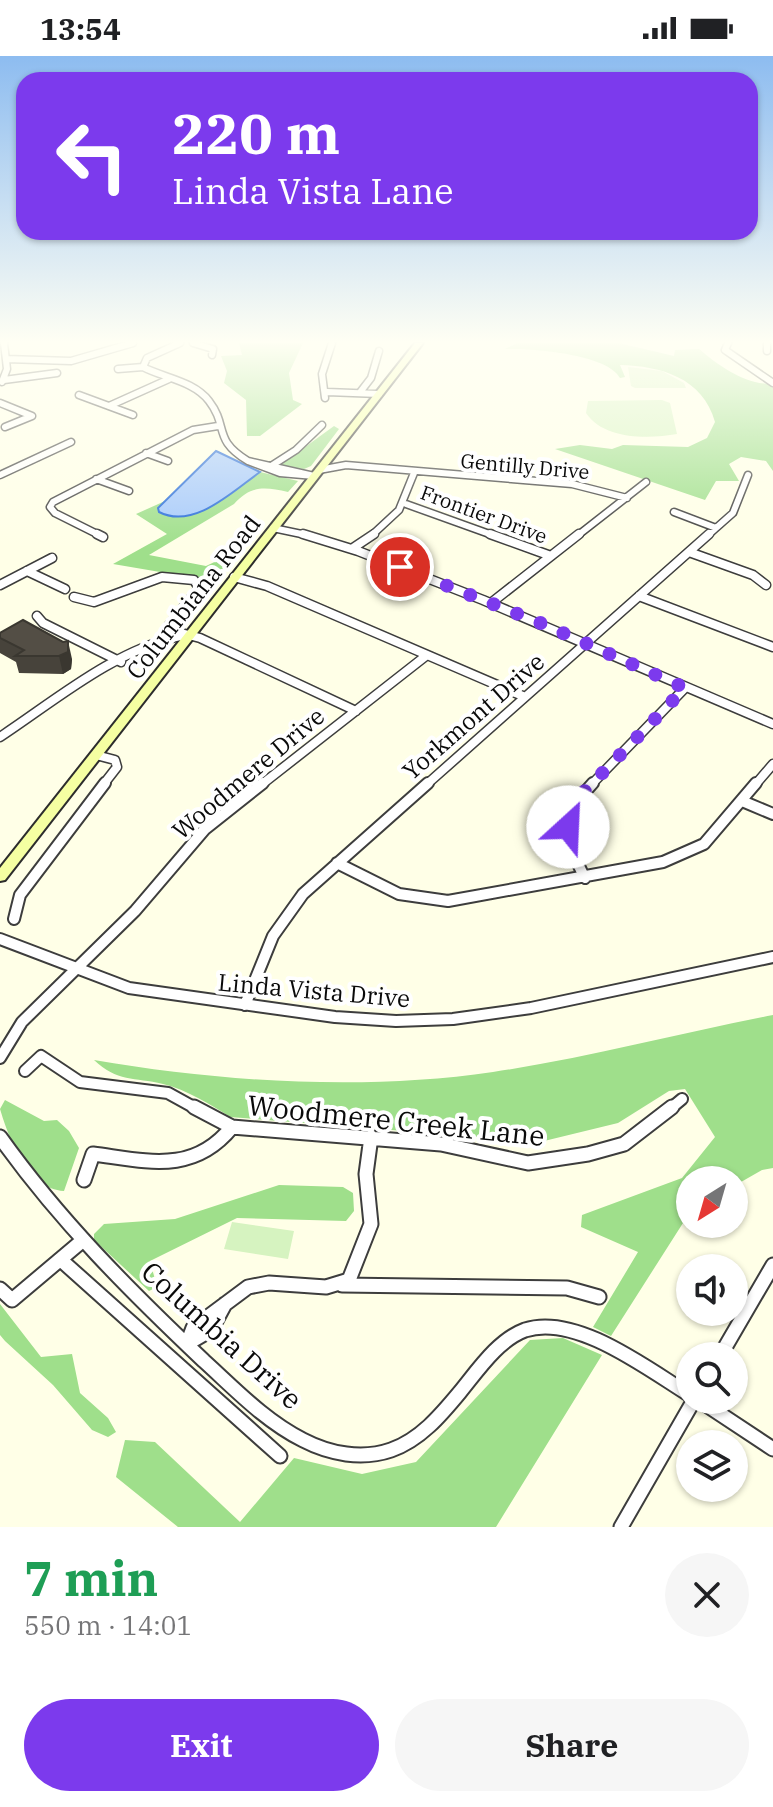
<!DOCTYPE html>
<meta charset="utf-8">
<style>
:root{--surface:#fff;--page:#f6f6f6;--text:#202124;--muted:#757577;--accent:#7c3aed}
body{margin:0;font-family:"IBM Plex Serif",serif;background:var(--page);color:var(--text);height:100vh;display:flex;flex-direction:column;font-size:30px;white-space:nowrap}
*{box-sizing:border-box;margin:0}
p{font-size:26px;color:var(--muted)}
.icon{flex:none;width:44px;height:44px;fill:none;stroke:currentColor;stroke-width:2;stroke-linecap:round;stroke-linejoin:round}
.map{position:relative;height:1471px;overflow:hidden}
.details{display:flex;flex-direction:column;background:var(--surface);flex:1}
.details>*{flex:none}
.banner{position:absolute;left:16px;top:16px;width:742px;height:168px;border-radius:24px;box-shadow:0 2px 6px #0004;background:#7c3aed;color:#fff;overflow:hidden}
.needle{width:52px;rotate:217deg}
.tools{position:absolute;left:676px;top:1110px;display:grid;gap:16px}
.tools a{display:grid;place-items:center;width:72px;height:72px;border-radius:50%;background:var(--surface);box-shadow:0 2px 6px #0004;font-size:40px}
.pin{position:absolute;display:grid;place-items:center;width:68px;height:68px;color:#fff;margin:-34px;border:4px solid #fff;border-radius:50%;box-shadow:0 2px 8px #0007}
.me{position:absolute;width:88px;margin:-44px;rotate:25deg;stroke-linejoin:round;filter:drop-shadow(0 0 6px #0008)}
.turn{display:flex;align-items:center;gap:28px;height:168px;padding:0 24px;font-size:36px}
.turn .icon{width:104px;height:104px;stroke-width:2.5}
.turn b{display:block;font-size:56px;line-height:68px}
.round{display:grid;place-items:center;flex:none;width:84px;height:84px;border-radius:42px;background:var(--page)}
.headline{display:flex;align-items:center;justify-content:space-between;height:136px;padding:0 24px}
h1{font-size:48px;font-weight:800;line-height:60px;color:#1e9e55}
.cta{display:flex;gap:16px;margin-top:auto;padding:16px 24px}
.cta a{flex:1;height:92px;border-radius:48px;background:var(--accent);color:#fff;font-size:32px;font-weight:800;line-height:92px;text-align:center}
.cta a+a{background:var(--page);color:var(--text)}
.status{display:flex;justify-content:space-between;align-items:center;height:56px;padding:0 40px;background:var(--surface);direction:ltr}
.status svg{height:22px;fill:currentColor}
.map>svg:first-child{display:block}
.forest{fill:#9fdf8b}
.pitch{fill:#d6f3c0}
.water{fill:#a5c9fc;stroke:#266bda;stroke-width:2}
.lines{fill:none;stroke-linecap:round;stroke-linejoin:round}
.minor-far3-casing{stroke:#3d3d3d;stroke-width:9}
.minor-far2-casing{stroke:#3d3d3d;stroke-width:11}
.minor-far1-casing{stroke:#3d3d3d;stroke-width:14}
.minor-casing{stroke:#3d3d3d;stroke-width:17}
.secondary-casing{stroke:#2c2c2c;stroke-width:4}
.minor-far3{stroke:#fff;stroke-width:6}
.minor-far2{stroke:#fff;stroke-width:8}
.minor-far1{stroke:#fff;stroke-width:10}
.minor{stroke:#fff;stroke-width:13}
.secondary{fill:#f5ffa2;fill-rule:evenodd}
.wall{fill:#47433b}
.shaded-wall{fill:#3a3730}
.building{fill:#534e45;stroke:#3a3730;stroke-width:2}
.route{stroke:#7c3aed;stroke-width:14;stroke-dasharray:0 25.2}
.labels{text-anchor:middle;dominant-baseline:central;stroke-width:8;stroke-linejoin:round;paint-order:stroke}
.far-street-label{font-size:20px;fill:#0a0a0a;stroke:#fff}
.street-label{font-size:24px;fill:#0a0a0a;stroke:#fff}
.near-street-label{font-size:28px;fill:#0a0a0a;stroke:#fff}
</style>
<div class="status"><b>13:54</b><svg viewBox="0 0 49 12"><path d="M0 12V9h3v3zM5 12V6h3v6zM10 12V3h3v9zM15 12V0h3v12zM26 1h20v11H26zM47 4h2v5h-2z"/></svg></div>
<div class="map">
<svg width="773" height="1471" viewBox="0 0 773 1471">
<rect width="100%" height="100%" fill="#ffffe7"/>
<path class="forest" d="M239,287H303L289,317L293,344L302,348L260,380H247L246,344L224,327L227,315L221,300L242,299Z
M517,287H619L674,300L675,294L699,293C719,310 746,329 773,328V415L766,405L741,401L729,408L739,425H716L705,444L555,393L580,389L612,393L623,389L688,391L707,382L715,366C703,322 661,310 620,309L625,321L620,322C608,298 531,292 505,293Z
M334,370L339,373L311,410L304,413L279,410Z
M260,416L298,425L288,436C265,431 251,429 234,448L149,499L206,510L223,502L231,503L213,525L113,508L167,478L136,458L165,445L158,452L209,451Z
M773,959V1112L762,1114L734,1130V1124H690V1156L611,1280L593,1271L638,1196L581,1171L582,1159L682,1122L715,1081L685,1033L669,1035L618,1067L540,1086L230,1061C210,1048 187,1034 163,1028C134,1021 117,1026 94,1004C222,1026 364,1035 493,1016C587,1002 680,977 773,959Z
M5,1044L44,1065L57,1064L69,1075L79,1092L64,1135C28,1133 9,1083 0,1053Z
M279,1129L343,1131L353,1137L354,1155L346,1165L237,1162L150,1205L157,1231L149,1235L94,1184V1178L104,1168L175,1163Z
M0,1248L41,1301L72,1298L80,1337L108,1362L116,1376L108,1381L92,1374L53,1329L5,1285L0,1279Z
M563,1282L602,1299L496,1471H178L116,1421L125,1384L155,1386L240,1466L294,1402L362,1418L416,1406L530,1284Z"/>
<path class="pitch" d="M628,311L662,315L684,327L686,332H635L631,330Z
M662,344L670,347L677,378C649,383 604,384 586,357L588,345Z
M232,1166L294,1175L288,1203L224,1193Z"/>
<path class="water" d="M216,395L260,416C233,435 194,474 159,456L158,452Z"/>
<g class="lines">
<g class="minor-far3-casing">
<path id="minor-far3" d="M180,287L147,302L143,311C164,322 194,325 209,345C229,371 212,383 248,405
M193,287L213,293L212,299
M728,287L725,294L773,327
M767,287V295
M6,303L71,305L133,287
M118,313L143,311
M4,324L57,317
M2,326L7,313L4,287
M361,335L371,322L379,295
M327,336L379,338
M79,339L133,359
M325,342L322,318L332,287
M0,347L32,360L5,371
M109,350L169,323
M146,397L168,405
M248,405L314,420L280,417Z
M268,412L296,394L322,369
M319,414L346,409L572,428L627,442
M0,419L71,386
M96,423L129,435
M406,448L495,480
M674,456L716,472
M273,472L311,480
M101,480L55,457L50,451L53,446L193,374L218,370
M371,480L399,454L414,417
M577,480L646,426
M707,480L733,457L748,419"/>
</g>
<g class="minor-far2-casing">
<path id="minor-far2" d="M97,478L103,481
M303,478L358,495L483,544L773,668
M490,478L551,500
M353,492L374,478
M689,496L753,519L766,529
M27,515L65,533
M234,521L267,530L525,641
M0,529L52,502
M639,540L773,591
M74,541L94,546L162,521L194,524L199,532L166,573L200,582L356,655
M491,547L579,478
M37,560L43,567L121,606
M0,681C56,644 113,595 180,580
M96,699L115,704L117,711L103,729
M261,729L427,599
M426,729L709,478
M591,729L685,632
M755,729L773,708"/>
</g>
<g class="minor-far1-casing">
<path id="minor-far1" d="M742,745L773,758
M337,807L399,838L448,845L663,806L704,788L756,727
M585,822C564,783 562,760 593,727
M14,863L20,839L105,727
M0,883L129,932L335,961L396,965L453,963L531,952L773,901
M245,949L273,880L303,838L428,727
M0,1002L22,966L135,855L205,773L263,727
M25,1015L41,1000L80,1026L168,1037L197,1053
M670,1053L682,1043"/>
</g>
<g class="minor-casing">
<path id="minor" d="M194,1051L232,1071
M232,1071L441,1088L528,1107L588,1098L624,1088L672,1051
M0,1081C59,1164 130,1235 204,1305C235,1333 265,1365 303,1384C330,1398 362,1404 391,1394C420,1384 441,1359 460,1336C478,1314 498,1284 525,1274C576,1257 649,1314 690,1339
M84,1124L93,1098C147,1105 193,1119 232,1071
M61,1204L280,1400
M342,1229L567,1232L599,1241
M0,1233L12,1244L82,1185
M187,1288L193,1272L248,1231L269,1227L326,1231L349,1224L371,1168L366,1118L371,1081
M187,1288L211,1274L225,1248
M720,1300L773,1209
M699,1344L773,1393
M621,1471L694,1344"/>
</g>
<g class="secondary-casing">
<path id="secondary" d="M415,287H423L5,824L0,825V812Z"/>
</g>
<use href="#minor-far3" class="minor-far3"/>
<use href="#minor-far2" class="minor-far2"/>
<use href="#minor-far1" class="minor-far1"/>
<use href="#minor" class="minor"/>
<use href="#secondary" class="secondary"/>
</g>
<path class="wall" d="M0,577L72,603L71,613L63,618L19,617L16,606L0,597Z"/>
<path class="shaded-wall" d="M68,585L72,603L71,613L63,618L59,600Z"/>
<path class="building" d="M23,564L63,586L68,585V596L59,600H15L24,594L0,582V577Z"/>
<linearGradient id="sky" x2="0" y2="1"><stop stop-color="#8dbcf0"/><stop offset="0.58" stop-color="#fffff4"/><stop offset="1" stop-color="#fffff4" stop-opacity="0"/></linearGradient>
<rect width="773" height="493" fill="url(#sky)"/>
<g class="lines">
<path class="route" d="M400,511L543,568L685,632L581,739L572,753L568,771"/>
</g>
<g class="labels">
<g class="far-street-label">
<text transform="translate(525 410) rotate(5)">Gentilly Drive</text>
<text transform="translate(484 458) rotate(20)">Frontier Drive</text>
</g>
<g class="street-label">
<text transform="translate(193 541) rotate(-52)">Columbiana Road</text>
<text transform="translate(473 660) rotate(-41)">Yorkmont Drive</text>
<text transform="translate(248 717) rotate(-40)">Woodmere Drive</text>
<text transform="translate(314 934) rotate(5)">Linda Vista Drive</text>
</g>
<g class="near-street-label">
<text transform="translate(396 1064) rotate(6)">Woodmere Creek Lane</text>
<text transform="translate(222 1279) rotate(42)">Columbia Drive</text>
</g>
</g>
</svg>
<div class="tools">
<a><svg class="needle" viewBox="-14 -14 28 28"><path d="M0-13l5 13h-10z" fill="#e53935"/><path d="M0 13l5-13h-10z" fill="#757577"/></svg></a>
<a><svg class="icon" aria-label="sound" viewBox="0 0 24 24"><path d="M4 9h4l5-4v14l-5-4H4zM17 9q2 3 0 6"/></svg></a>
<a><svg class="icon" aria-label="search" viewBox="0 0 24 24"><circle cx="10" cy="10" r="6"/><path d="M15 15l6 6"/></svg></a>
<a><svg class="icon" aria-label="layers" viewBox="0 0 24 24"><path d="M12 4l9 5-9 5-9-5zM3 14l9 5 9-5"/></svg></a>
</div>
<div class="pin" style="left:400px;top:511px;background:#d93025"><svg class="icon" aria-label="arrive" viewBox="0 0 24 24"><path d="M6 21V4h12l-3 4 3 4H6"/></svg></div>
<svg class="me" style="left:568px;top:771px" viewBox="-20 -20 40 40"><circle r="19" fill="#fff"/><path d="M0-13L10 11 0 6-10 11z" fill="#7c3aed"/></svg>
<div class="banner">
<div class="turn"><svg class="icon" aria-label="left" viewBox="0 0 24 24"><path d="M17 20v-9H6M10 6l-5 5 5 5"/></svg><div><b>220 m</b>Linda Vista Lane</div></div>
</div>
</div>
<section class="details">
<div class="headline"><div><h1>7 min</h1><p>550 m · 14:01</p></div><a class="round"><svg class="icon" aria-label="close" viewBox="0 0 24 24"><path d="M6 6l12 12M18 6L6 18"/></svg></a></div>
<div class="cta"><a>Exit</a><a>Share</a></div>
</section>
